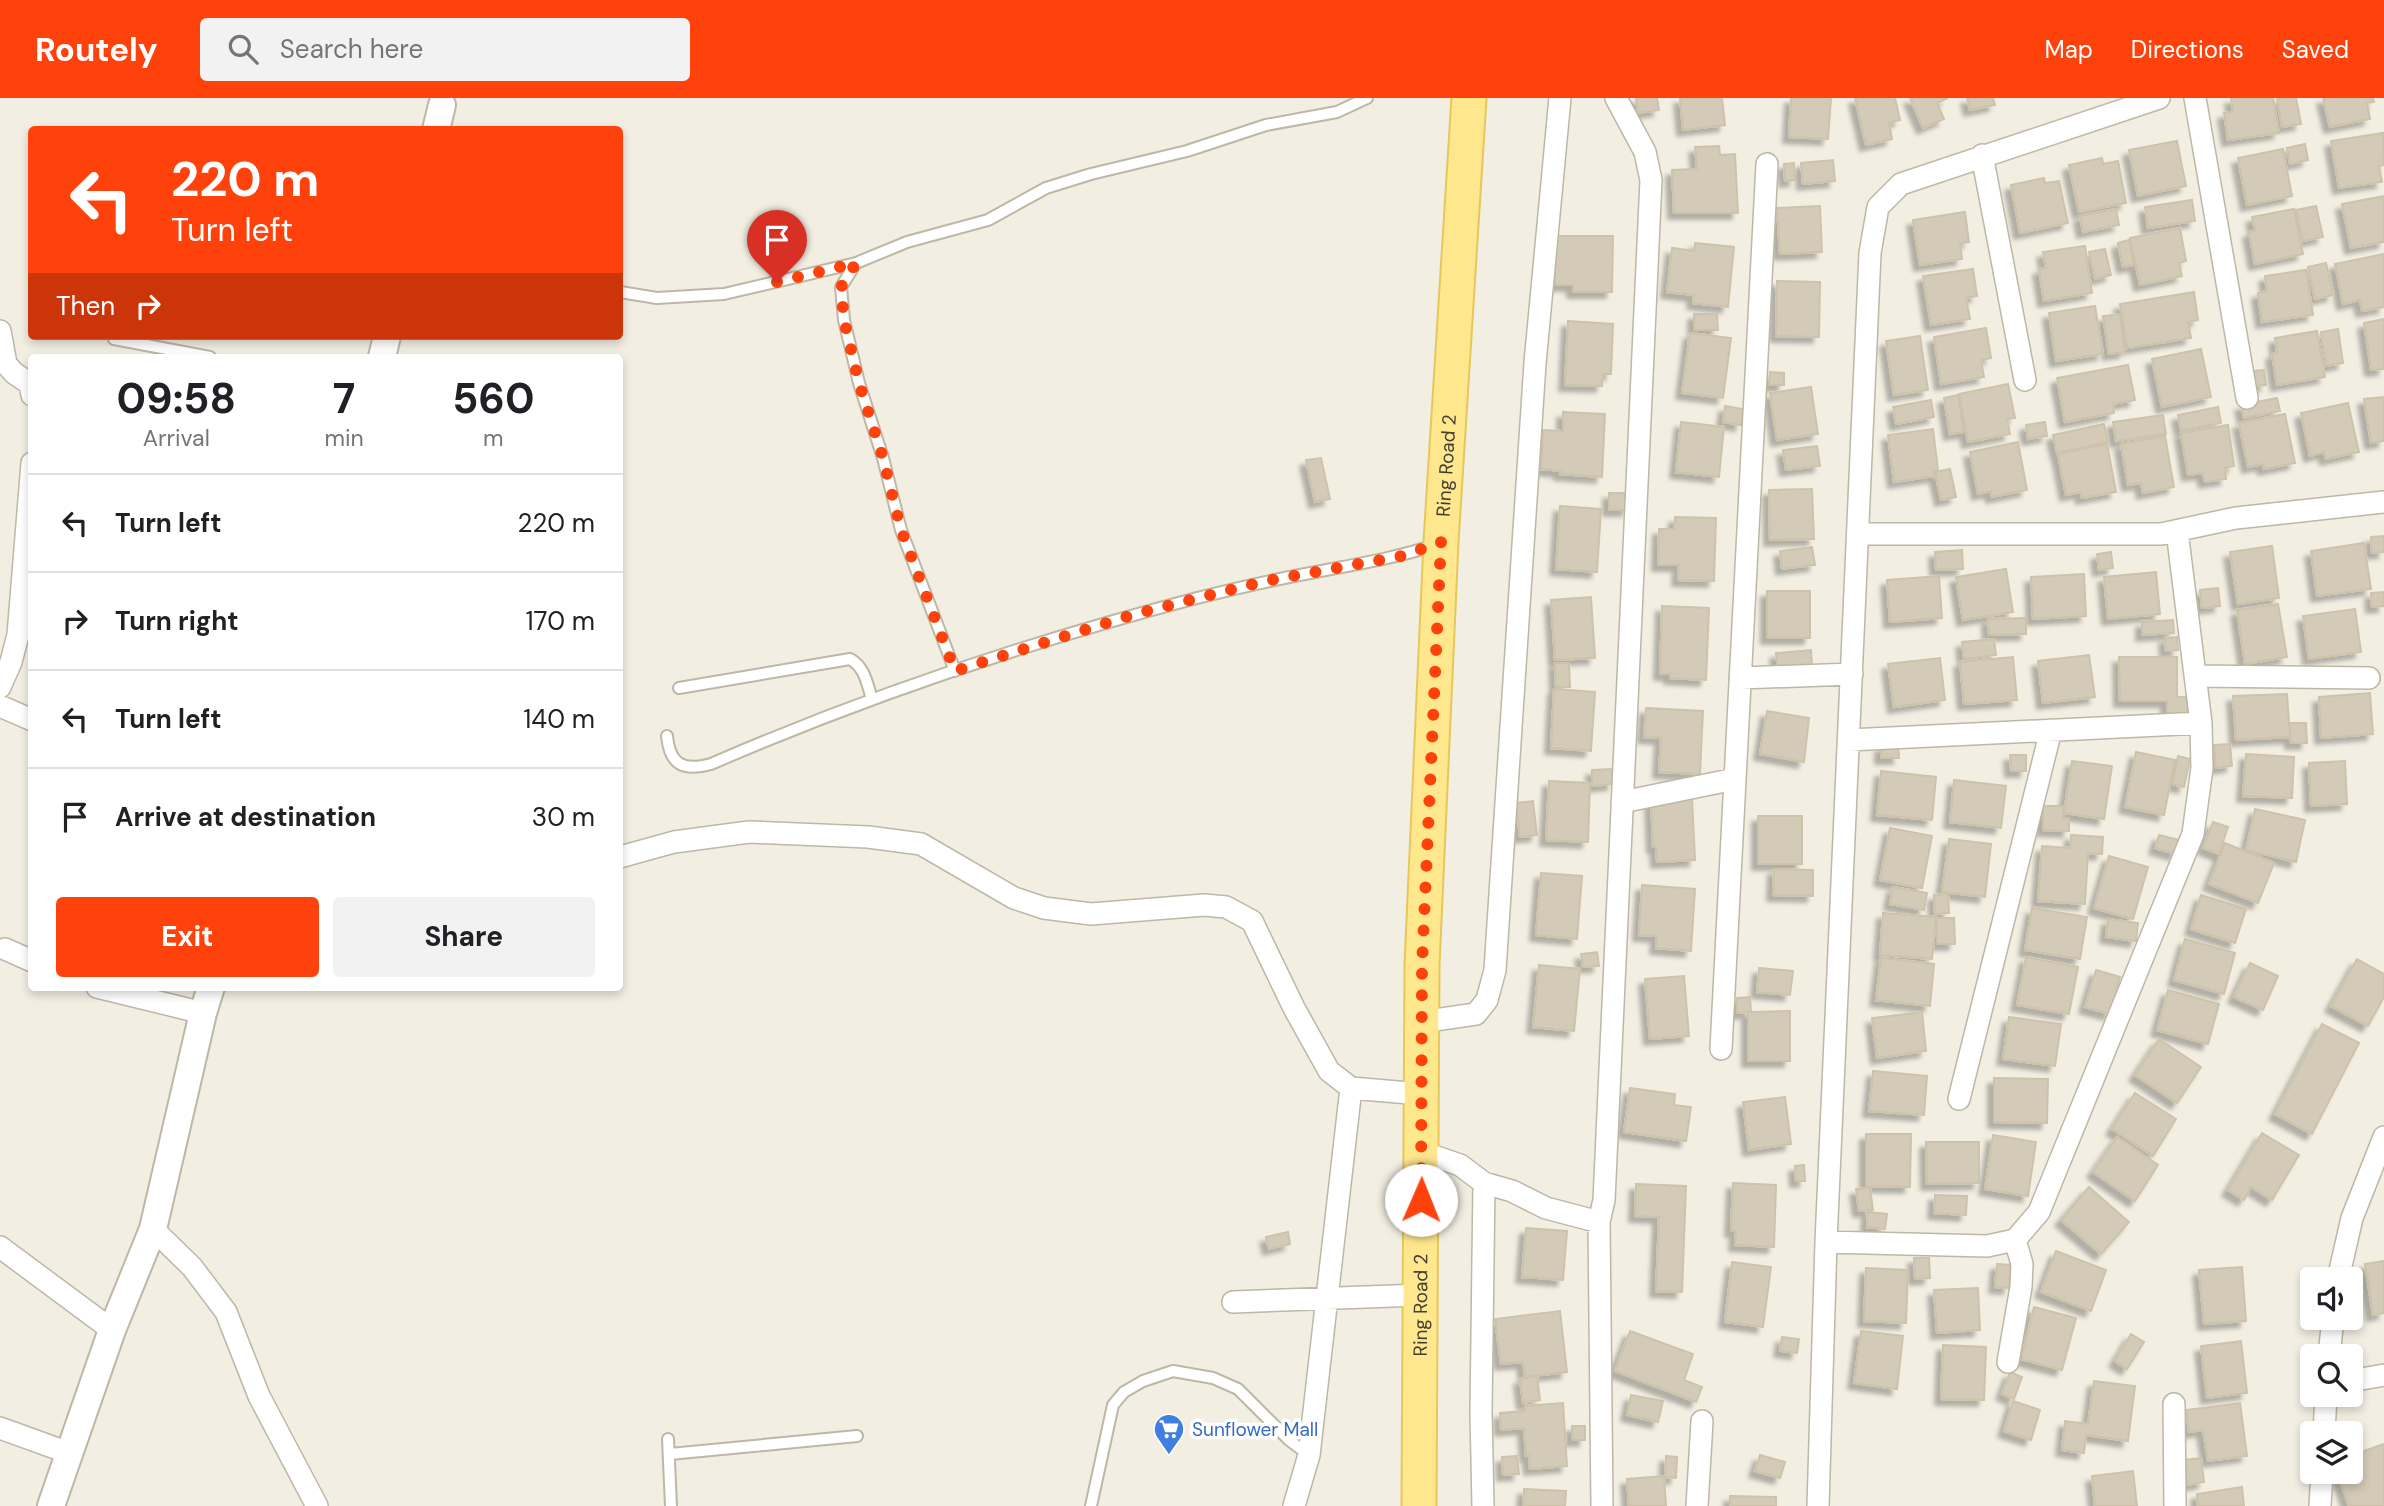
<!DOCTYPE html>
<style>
:root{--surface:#fff;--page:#f2f2f2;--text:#202124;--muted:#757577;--line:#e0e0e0;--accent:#ff420c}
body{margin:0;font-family:"DM Sans",sans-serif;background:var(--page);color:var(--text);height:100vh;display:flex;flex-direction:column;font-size:26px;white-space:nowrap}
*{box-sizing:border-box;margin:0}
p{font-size:23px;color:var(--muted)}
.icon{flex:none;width:38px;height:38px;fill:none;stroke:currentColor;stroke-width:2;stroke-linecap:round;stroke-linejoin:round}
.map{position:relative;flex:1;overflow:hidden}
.sheet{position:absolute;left:28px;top:256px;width:595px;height:637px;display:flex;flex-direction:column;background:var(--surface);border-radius:7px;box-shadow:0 4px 10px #0003}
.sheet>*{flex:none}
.banner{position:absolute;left:28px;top:28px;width:595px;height:214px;border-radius:7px;box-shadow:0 4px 10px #0003;background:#ff420c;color:#fff;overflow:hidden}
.tools{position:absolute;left:2300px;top:1169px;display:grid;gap:14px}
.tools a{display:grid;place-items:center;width:63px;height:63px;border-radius:7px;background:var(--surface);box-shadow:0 4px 10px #0003;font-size:35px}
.pin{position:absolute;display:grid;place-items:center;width:60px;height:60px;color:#fff;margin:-72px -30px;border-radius:50% 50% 50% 0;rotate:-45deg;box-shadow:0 0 7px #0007}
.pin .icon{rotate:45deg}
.me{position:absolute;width:77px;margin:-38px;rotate:1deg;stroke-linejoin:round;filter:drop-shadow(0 0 5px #0008)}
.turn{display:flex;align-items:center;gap:24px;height:147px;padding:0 28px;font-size:32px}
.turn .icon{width:91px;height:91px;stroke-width:2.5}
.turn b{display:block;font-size:49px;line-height:60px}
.then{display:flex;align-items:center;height:66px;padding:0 28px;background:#0003;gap:14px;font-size:26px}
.eta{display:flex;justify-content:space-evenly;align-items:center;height:119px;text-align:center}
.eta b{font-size:42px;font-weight:700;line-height:49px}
.button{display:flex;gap:14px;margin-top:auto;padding:14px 28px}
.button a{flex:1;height:80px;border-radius:7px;background:var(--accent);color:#fff;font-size:28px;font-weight:700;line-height:80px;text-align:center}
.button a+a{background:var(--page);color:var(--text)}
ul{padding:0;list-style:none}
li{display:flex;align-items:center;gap:21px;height:98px;padding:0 28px;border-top:2px solid var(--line)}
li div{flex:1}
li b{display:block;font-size:26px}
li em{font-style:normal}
header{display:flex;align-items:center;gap:42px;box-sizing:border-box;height:98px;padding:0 35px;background:var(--accent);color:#fff}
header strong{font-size:33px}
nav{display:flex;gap:38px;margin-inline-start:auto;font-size:24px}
.search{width:490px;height:63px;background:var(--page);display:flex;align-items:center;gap:18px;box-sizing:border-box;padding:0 24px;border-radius:7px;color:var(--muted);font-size:26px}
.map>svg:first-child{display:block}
.building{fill:#d3cbb7;stroke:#cec3aa;stroke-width:2;filter:url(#shadow)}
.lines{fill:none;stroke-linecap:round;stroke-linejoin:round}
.service-casing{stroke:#bdb7a5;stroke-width:14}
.minor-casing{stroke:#bdb7a5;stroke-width:24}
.tertiary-casing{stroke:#bdb7a5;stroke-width:30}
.primary-casing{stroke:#e6c75c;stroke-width:37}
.service{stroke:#fff;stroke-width:10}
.minor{stroke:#fff;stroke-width:21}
.tertiary{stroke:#fff;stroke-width:26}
.primary{stroke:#ffe78e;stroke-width:33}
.route{stroke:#ff420c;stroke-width:12;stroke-dasharray:0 21.6}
.labels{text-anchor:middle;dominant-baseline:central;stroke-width:7;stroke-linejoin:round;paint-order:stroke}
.street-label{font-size:19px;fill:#433e33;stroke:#fff}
.shop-label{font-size:19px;fill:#366cbe;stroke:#fff;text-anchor:start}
</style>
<header>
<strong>Routely</strong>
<div class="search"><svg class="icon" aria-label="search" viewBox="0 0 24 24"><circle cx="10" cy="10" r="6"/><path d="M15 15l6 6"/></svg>Search here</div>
<nav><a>Map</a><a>Directions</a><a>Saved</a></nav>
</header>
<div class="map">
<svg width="2384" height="1408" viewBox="0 0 2384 1408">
<defs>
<filter id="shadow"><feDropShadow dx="-6" dy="6" stdDeviation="2" flood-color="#0004"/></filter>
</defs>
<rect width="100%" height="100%" fill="#f2eee2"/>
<path class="building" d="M1636,0H1657L1659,12L1638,15Z
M1680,0H1722L1725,27L1683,32Z
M1791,0H1831L1828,41L1789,39Z
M1855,0H1895L1900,22L1889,25L1892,41L1866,47Z
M1910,0H1948L1937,5L1944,21L1923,30Z
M1967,0H1993L1995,7L1970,12Z
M2231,0H2273L2279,35L2228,42L2224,15L2233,14Z
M2277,0H2296L2301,26L2282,29Z
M2323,0H2373L2374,4L2367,5L2370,21L2330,29Z
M2383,35L2384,67L2379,68L2382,84L2339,90L2331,43Z
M2177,43L2186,88L2138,98L2129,52Z
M2305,46L2308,62L2290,66L2287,50Z
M1719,48L1720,57L1735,56L1738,115H1674L1672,72L1697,71L1695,49Z
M2283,51L2292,98L2247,107L2238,60Z
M2102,60L2103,66L2118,63L2126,105L2079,114L2069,67Z
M1833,62L1835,83L1803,86L1801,65Z
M1794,65L1795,82L1785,83L1784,66Z
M2044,80L2045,85L2059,83L2068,125L2020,135L2011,87Z
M2384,98V144L2351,150L2342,106Z
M2192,102L2195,123L2148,130L2145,109Z
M1820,108L1822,154L1780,156L1777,110Z
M2316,108L2323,139L2303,143L2296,112Z
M2116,111L2119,127L2083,134L2080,118Z
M2294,111L2303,156L2255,166L2249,134L2255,133L2252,119Z
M1965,114L1969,144L1960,145L1962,161L1920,167L1913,122Z
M2180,130L2186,163L2179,165L2182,178L2140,187L2130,140Z
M1555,138H1613L1612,194H1573V187H1555Z
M2129,142L2134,167L2123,169L2118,145Z
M1695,145L1734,149L1728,209L1693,205L1694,197L1667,194L1672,150L1694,153Z
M2085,148L2092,195L2044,203L2039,171L2046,170L2043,154Z
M2105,151L2111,177L2095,181L2089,154Z
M2384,156V209L2362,213L2360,202L2343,206L2335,166Z
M2326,165L2333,197L2315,201L2308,169Z
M1973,171L1977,198L1966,200L1970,221L1931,227L1923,178Z
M2306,172L2313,217L2262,224L2258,195L2267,193L2265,178Z
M1777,183L1820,184L1819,239L1776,238Z
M2194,194L2198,222L2188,224L2191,240L2127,250L2120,206Z
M2095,208L2103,256L2056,263L2049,215Z
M1694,216H1717L1718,232H1694Z
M2120,216L2125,254L2109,256L2103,218Z
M2384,221V271L2371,272L2364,225Z
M1568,223L1613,226L1611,276H1603L1602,288L1565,287Z
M1986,230L1991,260L1981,262L1984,279L1941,286L1934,239Z
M2338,231L2343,265L2326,268L2321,234Z
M2317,233L2325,279L2277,287L2272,256L2277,255L2275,240Z
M1690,235L1731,240L1723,300L1682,295Z
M1920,238L1928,292L1894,297L1886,243Z
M2201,251L2211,299L2162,309L2152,261Z
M2128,267L2135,302L2113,306L2114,315L2065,324L2057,280Z
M2264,272L2266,287L2255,288L2253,273Z
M1770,274L1784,275V287H1769Z
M2008,286L2015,320L2007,321L2010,336L1968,344L1959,296Z
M1811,289L1818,336L1777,342L1770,295Z
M1958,297L1964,334L1950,336L1944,300Z
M2384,299V343L2371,345L2364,301Z
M2277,300L2280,313L2244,320L2241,307Z
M1931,302L1934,319L1896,326L1893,309Z
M2348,305L2359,354L2326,361L2324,354L2310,358L2301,315Z
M1725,308L1743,311L1741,327L1723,324Z
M2218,309L2221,325L2181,332L2178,317Z
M1563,314L1605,316L1602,379L1560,376L1561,373L1541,371L1543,332L1563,333Z
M2285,316L2295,365L2264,371L2263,366L2248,369L2239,325Z
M2163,317L2166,336L2116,343L2113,324Z
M1681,324L1724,329L1719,379L1676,374Z
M2045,324L2047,338L2028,341L2026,327Z
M2104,326L2108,344L2057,355L2053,337Z
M2228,327L2234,368L2225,370L2226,381L2205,384L2203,375L2188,377L2181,335Z
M1933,331L1938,372L1934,373L1935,378L1894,384L1888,337Z
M2165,338L2174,389L2143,395L2141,385L2128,387L2121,346Z
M2018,344L2027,392L1992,399L1991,393L1978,396L1970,354Z
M2107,346L2116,394L2082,400L2081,394L2066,397L2058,356Z
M1817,348L1820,368L1786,372L1783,352Z
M1321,360L1330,401L1315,404L1306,362Z
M1950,371L1956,399L1941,402L1935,374Z
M1812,391L1814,441L1770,442L1769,392Z
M1609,395H1629L1628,412H1609Z
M1560,408L1601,411L1597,474L1556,471Z
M1675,419L1716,420L1714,483L1678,482L1679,467H1658L1659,431H1674Z
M2384,438V454L2372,455L2371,439Z
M2364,445L2371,491L2317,498L2311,453Z
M2272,448L2279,500L2238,506L2230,454Z
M1812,449L1815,467L1782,471L1780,453Z
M1962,452L1963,471L1936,472L1935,454Z
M2111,454L2113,470L2099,472L2097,456Z
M2006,471L2013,514L1963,522L1956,479Z
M2156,474L2160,516L2108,521L2104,479Z
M2084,476L2086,518L2033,521L2031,479Z
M1939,478L1942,520L1890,524L1887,482Z
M2218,490L2220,508L2202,510L2200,492Z
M1767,493H1810V540H1767Z
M2384,494V508L2372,509L2371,495Z
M1591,499L1595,560L1555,562L1551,502Z
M2278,506L2287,559L2245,566L2237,512Z
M1662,508L1709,510L1706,582L1670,580V576H1660Z
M2355,511L2361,554L2309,561L2303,518Z
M2026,520V536L1989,537L1988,521Z
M2173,522L2174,535L2142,537V524Z
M2177,539L2178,552L2166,553L2165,540Z
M1994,541L1996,557L1964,561L1962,544Z
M1811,552L1812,568L1778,571L1776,555Z
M2089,557L2095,599L2043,605L2038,563Z
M2013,559L2017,602L1964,606L1960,564Z
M2119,559H2177V599H2187V616H2167V603H2120Z
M1940,560L1945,602L1894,609L1888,566Z
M1555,565H1569L1570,589H1556Z
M1554,591L1595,594L1591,653L1551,650Z
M2370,595L2373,636L2321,640L2319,599Z
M2287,596L2290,639L2236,642L2233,598Z
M1646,610L1703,613L1700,676L1659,674L1661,640L1644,639Z
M1767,613L1809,620L1804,664L1760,656Z
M2290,625H2306L2307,645H2291Z
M2230,646L2232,668L2216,670L2214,647Z
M1898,647L1899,660H1881V648Z
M2136,654L2175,662L2164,717L2125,709Z
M2246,656L2294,659L2292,700L2243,698Z
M2010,657H2026V673H2011Z
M2178,658L2190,661L2184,689L2172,686Z
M2072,663L2112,668L2104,721L2064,715Z
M2345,663L2347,706L2311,708L2309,665Z
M1612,671L1613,686L1592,688V672Z
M1881,673L1936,679L1932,722L1877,717Z
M1954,682L2006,688L2001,730L1950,724Z
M1549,683L1590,685L1588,744L1546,742Z
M1692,700L1695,762L1657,764L1656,749H1653L1651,702Z
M1533,703L1537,737L1520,739L1516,705Z
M2043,708H2064L2063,720H2069V733L2043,732Z
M2255,711L2305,722L2296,764L2246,752Z
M1758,718H1802V766H1758Z
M2213,724L2228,729L2219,756L2203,750Z
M1890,730L1932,738L1922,790L1880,782Z
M2071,737L2103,739L2102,756L2088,755L2085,806L2038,803L2042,748L2070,750Z
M2159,737L2179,742L2176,756L2155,750Z
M1949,741L1991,746L1985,799L1942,794Z
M2225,745L2274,765L2258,805L2209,786Z
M2109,758L2148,769L2133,821L2094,810Z
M1774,771L1813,772V798L1773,797Z
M1541,775L1582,778L1577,841L1536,837Z
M1642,787L1695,791L1691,853L1656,850L1657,838L1639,837Z
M1893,789L1927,795L1924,812L1890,806Z
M1948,796L1949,815L1935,816L1934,797Z
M2201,797L2246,811L2235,845L2191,831Z
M2032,810L2087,819L2080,861L2025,852Z
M1883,815L1936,819L1932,861L1880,857Z
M1937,820H1954L1955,846H1937Z
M2108,821L2138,825L2136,843L2106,839Z
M2185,841L2235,855L2224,896L2174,882Z
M1597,854L1599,868L1583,869L1581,856Z
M2026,859L2078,869L2069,916L2017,907Z
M1881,860L1934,866L1930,908L1876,902Z
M2357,861L2384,876V899L2368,928L2331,908Z
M2250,865L2278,878L2263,912L2234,899Z
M1539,867L1580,871L1574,933L1533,929Z
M1759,870L1793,873L1790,897L1757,894Z
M2096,872L2120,879L2110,916L2085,909Z
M1684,878L1689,938L1650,941L1645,881Z
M2168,892L2219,906L2208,946L2157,932Z
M1750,899L1751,914L1790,913V963H1748V914L1737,915V900Z
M1922,914L1926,953L1877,960L1872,920Z
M2009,919L2061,926L2055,968L2003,961Z
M2322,926L2359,945L2312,1036L2275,1016Z
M2159,941L2201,969L2177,1005L2135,977Z
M1873,973L1927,978L1924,1017L1869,1013Z
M1994,980L2048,981L2047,1025L1994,1024Z
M1630,990L1675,996L1674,1007L1691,1009L1686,1043L1624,1034Z
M2135,995L2176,1021L2153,1058L2112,1031Z
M1785,999L1791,1046L1749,1052L1743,1004Z
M2262,1035L2299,1057L2272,1102L2251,1089L2244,1102L2228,1092Z
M1866,1036H1911L1910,1089L1866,1088Z
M1993,1037L2036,1044L2028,1098L1985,1091Z
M2117,1039L2158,1067L2135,1103L2093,1074Z
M1926,1044H1979V1085L1927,1086Z
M1804,1067L1805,1083H1796L1795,1068Z
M1733,1085L1776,1087L1774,1149L1735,1147L1736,1133H1731Z
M1636,1086L1686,1088L1682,1194L1656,1193L1659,1119L1635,1118Z
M2089,1089L2129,1124L2101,1156L2061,1122Z
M1870,1090L1873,1112L1859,1113L1856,1091Z
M1935,1097L1967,1098L1966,1117L1934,1115Z
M1868,1114L1887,1116L1885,1131L1867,1129Z
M1526,1130L1567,1133L1563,1182L1522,1179Z
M1288,1134L1290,1146L1269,1151L1266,1139Z
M2056,1153L2106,1172L2091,1213L2041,1194Z
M1914,1160H1929L1930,1180L1915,1181Z
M2384,1163V1215L2373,1217L2365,1166Z
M1732,1164L1771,1169L1763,1229L1725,1224Z
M1997,1166L2011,1167L2009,1190L1995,1189Z
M2242,1169L2246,1223L2204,1226L2199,1172Z
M1866,1170L1908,1172L1906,1225L1864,1223Z
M1978,1190L1980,1232L1937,1235L1934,1192Z
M2034,1209L2076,1220L2062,1272L2021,1261Z
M1560,1213L1567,1274L1525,1279L1523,1264L1501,1266L1495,1221Z
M1630,1233L1693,1256L1684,1282L1702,1289L1696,1304L1615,1273Z
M1861,1233L1903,1238L1897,1291L1854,1285Z
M2131,1236L2144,1244L2127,1271L2115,1263Z
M1782,1239L1799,1241L1797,1255L1780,1253Z
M2241,1243L2247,1295L2207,1300L2201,1248Z
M1943,1247L1986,1249L1984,1302L1941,1301Z
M2010,1274L2022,1279L2014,1301L2002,1296Z
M1537,1278L1540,1302L1523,1305L1520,1281Z
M2094,1283L2135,1288L2128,1343L2086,1337L2084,1355L2062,1352L2065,1323L2088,1326Z
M1631,1297L1663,1303L1658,1324L1627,1317Z
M2013,1303L2040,1312L2031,1342L2004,1333Z
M1563,1305L1567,1368L1530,1371L1529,1357L1526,1358L1524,1330L1501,1332L1500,1315L1525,1313V1308Z
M2240,1305L2247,1358L2208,1363L2203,1332L2189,1334L2186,1312Z
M1572,1328H1585V1342H1572Z
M2384,1346V1408H2349L2337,1374H2350V1358Z
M1760,1357L1785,1364L1780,1380L1755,1373Z
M1517,1358L1519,1376L1503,1377L1502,1359Z
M1666,1358L1677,1359L1676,1380L1665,1379Z
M2201,1360L2204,1384L2187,1387L2184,1362Z
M2133,1373L2137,1408H2095L2092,1378Z
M1664,1378L1666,1408H1629L1627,1381Z
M2242,1389L2244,1408H2198L2197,1396Z
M1524,1391L1566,1393L1565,1408H1523Z
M1730,1398L1776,1399V1408H1730Z"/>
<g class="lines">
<g class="service-casing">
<path id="service" d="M620,194L657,200L724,196L856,165
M114,241L210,259
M955,573L901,432L883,360L859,285L844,222L841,189L856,165L907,144L988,122L1046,90L1091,76L1187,53L1266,27L1337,14L1367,0
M679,590L850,561C865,569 867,586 872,601
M667,638C670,668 684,673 711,666C868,598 1032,543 1197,500C1237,490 1276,481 1316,474C1357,466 1396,460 1435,447
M668,1341L671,1408
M670,1356L857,1338
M1091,1408L1113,1307L1124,1294L1143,1283L1173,1273L1213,1280L1238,1291L1289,1342L1309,1357"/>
</g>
<g class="minor-casing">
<path id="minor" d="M2195,0L2247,300
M1982,57L2025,282
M0,233L6,266L14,275L30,286L32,297
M1858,436H2161L2236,420L2384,404
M2195,578L2369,580
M1740,580L1852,576
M0,589L11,564L18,537L32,365
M0,608L32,622
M1849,642L2201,625
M1622,704L1735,681
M620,759L674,744L749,734L868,739L921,746L1014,800L1044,810L1091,816L1204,807L1226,809L1252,823L1294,910L1329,973L1351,990L1421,996
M5,851L32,863
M97,889L203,915
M1421,924L1476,916L1487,902L1495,872L1535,265L1560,0
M1721,951L1767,66
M1959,1001L2051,632
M1422,1054L1460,1067L1484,1085L1512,1093L1546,1110L1599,1124
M153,1131L192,1169L226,1214L259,1298L317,1408
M1826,1144L1987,1148L2015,1142L2039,1114L2193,736L2202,670L2201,625L2177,433
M0,1149L112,1232
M2338,1181L2352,1120L2384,1039
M1233,1204L1420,1197
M2329,1258L2333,1220
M2008,1264L2021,1189L2022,1166L2015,1142
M2350,1283L2384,1277
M2174,1306L2175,1408
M0,1330L69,1355
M2324,1335L2326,1297
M1294,1408L1309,1357L1351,990
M1483,1408L1481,1314L1484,1085
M1602,1408L1599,1124L1604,1102L1651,82L1645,54L1616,0
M1697,1408L1702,1323
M1818,1408L1826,1144L1870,155L1878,109L1901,86L2159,0
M2320,1408L2322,1374"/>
</g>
<g class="tertiary-casing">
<path id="tertiary" d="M436,32L442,7
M382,259L387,238
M51,1408L112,1232L153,1131L203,915L211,889"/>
</g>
<g class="primary-casing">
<g id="primary">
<path id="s1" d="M1419,1408L1422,867L1441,444L1469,0"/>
</g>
</g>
<use href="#service" class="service"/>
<use href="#minor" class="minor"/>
<use href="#tertiary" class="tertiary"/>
<use href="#primary" class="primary"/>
</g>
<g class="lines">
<path class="route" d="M777,184L856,165L841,189L844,222L859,285L883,360L901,432L955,573L1135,516L1266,483L1402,458L1441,444L1422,867L1421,1102"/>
</g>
<defs>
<g id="supermarket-pin" transform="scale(1.575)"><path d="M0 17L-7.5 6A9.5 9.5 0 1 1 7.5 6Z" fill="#3f7fe0" stroke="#fff"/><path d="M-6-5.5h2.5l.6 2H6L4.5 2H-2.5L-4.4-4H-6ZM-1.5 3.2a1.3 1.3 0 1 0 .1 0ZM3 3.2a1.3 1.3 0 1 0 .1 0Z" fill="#fff"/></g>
</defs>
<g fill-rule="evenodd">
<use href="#supermarket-pin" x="1169" y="1331"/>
</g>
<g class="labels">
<g class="street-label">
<text stroke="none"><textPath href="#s1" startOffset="1041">Ring Road 2</textPath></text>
<text stroke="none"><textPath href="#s1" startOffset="201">Ring Road 2</textPath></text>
</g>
<g class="shop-label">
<text x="1192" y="1331">Sunflower Mall</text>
</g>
</g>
</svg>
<div class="tools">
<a><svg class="icon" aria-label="sound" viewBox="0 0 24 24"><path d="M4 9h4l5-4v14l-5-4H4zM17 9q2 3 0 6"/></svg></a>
<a><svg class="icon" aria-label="search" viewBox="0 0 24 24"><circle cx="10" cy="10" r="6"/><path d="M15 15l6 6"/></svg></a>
<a><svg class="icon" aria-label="layers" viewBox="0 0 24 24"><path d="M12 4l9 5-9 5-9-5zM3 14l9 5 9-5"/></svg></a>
</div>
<div class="pin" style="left:777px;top:184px;background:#d93025"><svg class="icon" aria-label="arrive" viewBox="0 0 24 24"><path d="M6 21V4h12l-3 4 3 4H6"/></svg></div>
<svg class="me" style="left:1421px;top:1102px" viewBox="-20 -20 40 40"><circle r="19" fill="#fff"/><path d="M0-13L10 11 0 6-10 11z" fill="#ff420c"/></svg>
<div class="banner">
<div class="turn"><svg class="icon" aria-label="left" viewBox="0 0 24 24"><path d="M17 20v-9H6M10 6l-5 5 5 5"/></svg><div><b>220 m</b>Turn left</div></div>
<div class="then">Then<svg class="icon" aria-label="right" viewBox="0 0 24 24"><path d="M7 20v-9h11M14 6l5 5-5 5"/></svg></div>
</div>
<section class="sheet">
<div class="eta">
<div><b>09:58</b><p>Arrival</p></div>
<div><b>7</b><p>min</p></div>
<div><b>560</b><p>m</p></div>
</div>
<ul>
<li><svg class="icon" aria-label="left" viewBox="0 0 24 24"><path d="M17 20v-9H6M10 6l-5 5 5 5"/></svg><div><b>Turn left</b></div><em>220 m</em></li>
<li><svg class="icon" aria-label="right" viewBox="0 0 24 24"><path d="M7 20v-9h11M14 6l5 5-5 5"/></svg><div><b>Turn right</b></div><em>170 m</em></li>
<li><svg class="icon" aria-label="left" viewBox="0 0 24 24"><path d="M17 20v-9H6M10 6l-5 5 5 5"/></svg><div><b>Turn left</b></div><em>140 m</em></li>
<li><svg class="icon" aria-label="arrive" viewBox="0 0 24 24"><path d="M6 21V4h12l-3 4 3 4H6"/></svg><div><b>Arrive at destination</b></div><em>30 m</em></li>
</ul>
<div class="button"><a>Exit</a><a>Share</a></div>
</section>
</div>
